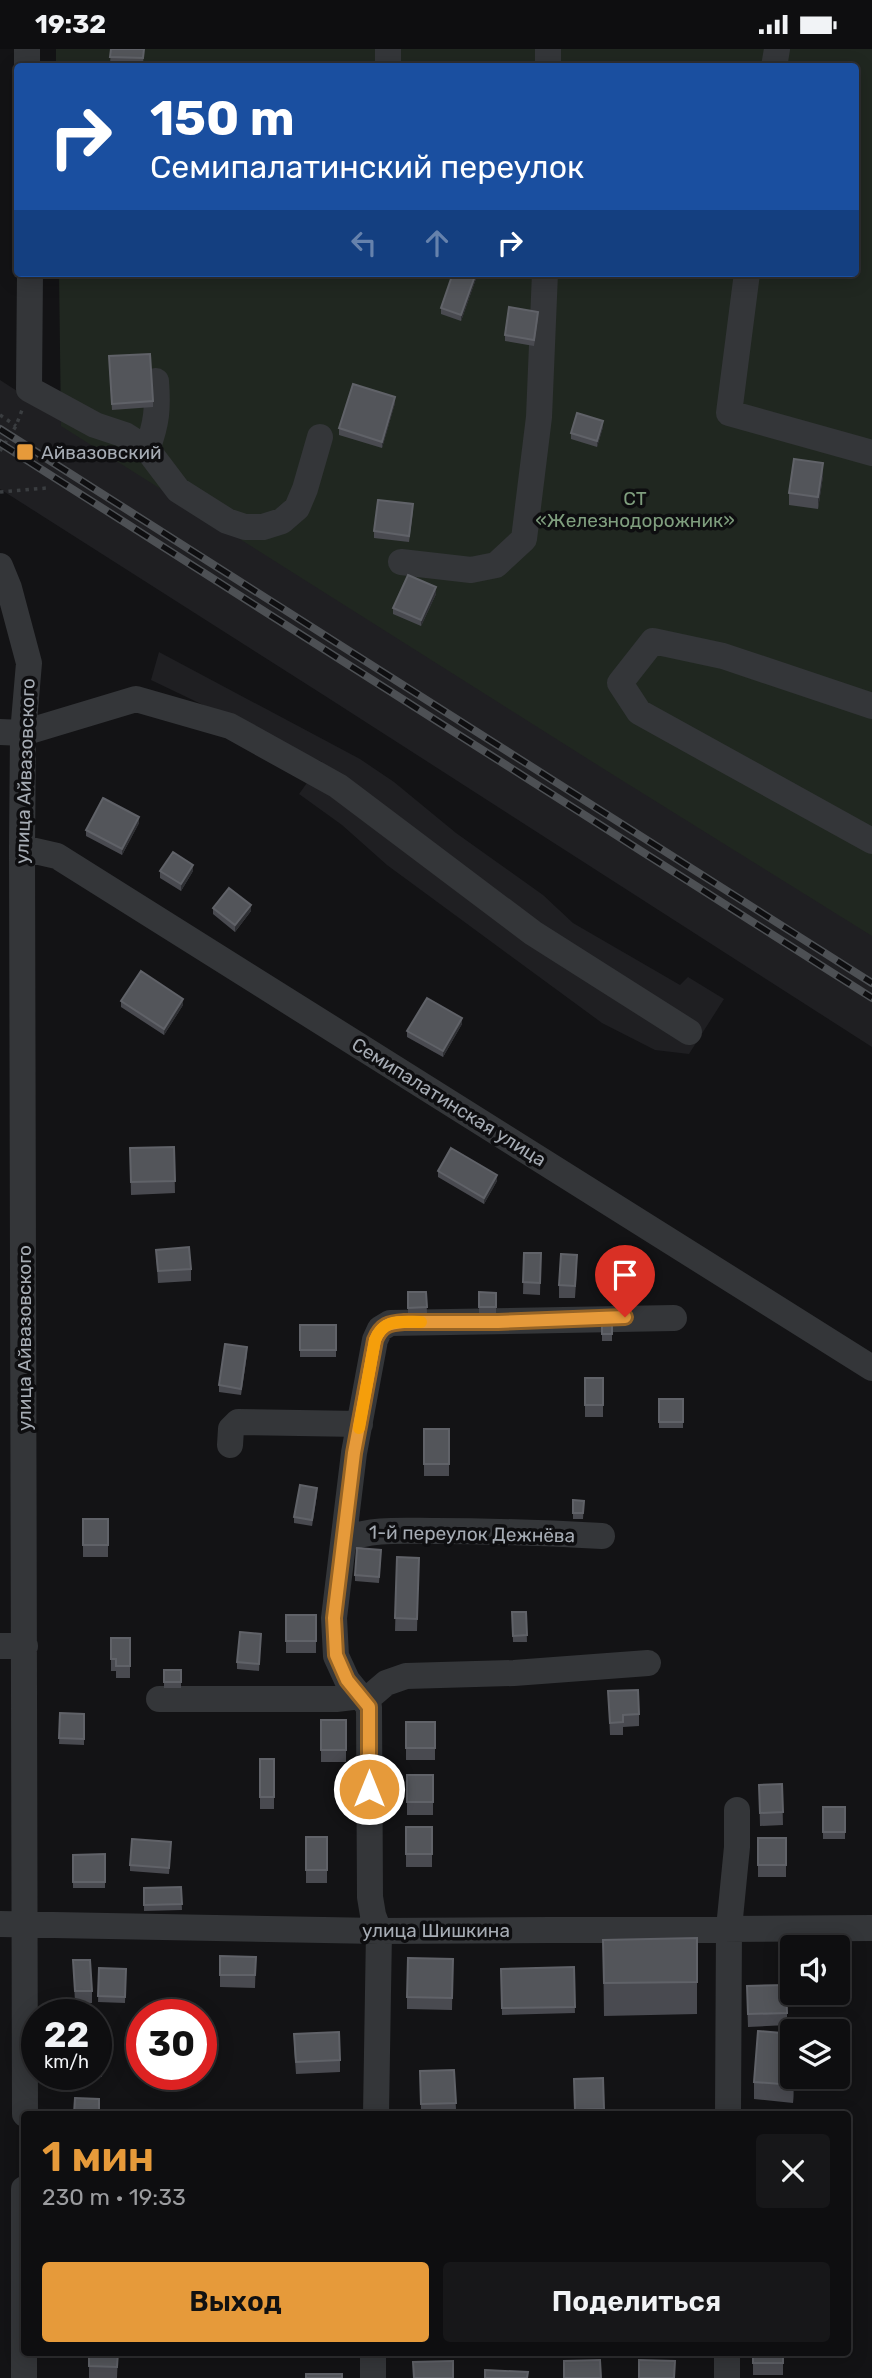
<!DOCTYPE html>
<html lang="ru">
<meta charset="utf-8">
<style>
:root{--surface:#0e0e10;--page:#171719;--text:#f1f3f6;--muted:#9b9c9f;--line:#2e2e30;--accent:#e69a3a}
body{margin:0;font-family:Rubik,sans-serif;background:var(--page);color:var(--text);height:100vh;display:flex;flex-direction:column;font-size:26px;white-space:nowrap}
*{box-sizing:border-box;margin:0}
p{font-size:23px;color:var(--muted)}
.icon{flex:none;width:38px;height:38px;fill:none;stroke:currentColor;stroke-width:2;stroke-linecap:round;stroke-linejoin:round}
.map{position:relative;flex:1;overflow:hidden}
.side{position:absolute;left:21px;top:2062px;width:830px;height:245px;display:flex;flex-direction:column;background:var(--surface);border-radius:7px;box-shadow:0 4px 18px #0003,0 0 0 2px var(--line)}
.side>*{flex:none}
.guide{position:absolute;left:14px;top:14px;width:845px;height:214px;border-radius:7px;box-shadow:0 4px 18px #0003,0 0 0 2px var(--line);background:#1a4fa0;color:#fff;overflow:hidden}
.buttons{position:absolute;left:780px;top:1886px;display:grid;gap:14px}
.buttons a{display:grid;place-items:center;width:70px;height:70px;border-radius:7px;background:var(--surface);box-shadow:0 4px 18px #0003,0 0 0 2px var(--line);font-size:35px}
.speed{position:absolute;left:21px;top:1950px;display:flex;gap:14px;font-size:35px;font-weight:700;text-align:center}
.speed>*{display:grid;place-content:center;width:91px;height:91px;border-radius:50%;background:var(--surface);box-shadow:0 4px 18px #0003,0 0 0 2px var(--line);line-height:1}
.speed small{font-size:18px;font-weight:400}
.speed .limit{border:10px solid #d22;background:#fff;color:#111}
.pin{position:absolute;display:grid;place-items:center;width:60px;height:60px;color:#fff;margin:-72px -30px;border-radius:50% 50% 50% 0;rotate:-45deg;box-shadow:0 0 7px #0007}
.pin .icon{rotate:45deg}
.me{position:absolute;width:77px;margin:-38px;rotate:0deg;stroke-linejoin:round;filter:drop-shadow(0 0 5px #0008)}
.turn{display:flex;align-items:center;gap:24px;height:147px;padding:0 21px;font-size:32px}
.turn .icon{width:91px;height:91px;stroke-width:2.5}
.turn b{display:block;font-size:49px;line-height:60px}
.lanes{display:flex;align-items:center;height:66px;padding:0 21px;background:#0003;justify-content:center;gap:35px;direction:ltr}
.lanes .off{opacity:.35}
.round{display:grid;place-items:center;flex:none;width:74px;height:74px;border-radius:7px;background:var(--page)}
.head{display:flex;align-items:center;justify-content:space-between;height:119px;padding:0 21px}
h1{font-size:42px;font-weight:600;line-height:52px;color:var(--accent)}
.action{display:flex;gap:14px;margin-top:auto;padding:14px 21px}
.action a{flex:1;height:80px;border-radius:7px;background:var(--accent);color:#111;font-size:28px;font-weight:600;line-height:80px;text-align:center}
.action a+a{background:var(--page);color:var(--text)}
.status{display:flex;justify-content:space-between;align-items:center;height:49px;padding:0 35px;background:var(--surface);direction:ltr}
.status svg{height:19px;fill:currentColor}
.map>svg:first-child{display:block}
.built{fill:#1f1f22}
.green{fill:#202720}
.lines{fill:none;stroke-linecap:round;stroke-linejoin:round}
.path{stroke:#3a3d40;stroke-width:3.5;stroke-dasharray:3.5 5;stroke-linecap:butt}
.minor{stroke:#343639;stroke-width:26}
.rail-casing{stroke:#4d5054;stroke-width:8}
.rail{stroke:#0e0e10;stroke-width:5;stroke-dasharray:16;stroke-linecap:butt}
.wall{fill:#494a50}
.shaded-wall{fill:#2f3034}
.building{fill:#53555a;stroke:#606268;stroke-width:2}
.route-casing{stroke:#966426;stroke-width:18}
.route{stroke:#e69a3a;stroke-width:12}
.slow{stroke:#f59e0b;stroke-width:12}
.poi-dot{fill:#e69a3a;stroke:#0e0e10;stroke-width:2.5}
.labels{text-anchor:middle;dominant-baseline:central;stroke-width:7;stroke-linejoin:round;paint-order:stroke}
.poi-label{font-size:19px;fill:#a6acb4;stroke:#0e0e10;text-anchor:start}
.park-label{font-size:19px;fill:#7f9e7e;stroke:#0e0e10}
.street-label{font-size:19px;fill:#a6acb4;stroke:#0e0e10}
</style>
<div class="status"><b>19:32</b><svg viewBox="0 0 49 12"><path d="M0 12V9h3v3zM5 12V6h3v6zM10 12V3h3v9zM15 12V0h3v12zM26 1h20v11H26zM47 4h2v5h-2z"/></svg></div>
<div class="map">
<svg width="872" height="2329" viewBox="0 0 872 2329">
<rect width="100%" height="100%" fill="#131315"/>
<path class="built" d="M0,331L168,439L872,879V998L322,645L0,440Z
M159,603L360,710L394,733L456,784L543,846L573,874L680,936L688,928L724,950L689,1005L655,1001L602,974L387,816L342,776L299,745L322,713L151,631Z"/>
<path class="green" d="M56,0H872V887L607,722L61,377L59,224H856V18H56Z"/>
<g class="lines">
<path class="path" d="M0,366L16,377
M0,402L16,377L22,361
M0,443L47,439"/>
<path class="minor" d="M27,0V18
M388,18V0
M548,18V0
M774,18L777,0
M30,224L29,340L95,376L125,386L147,400L178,441L227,472L245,478H263L282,472L297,459L305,440L320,388
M747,224L729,364L872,404
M147,400C157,374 158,359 156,332
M401,513L471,521L496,516L524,490L539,368L545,224
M0,517L9,539L29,614L23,684L22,799L25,2065
M872,657L723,607L653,592L620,634L639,663L872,792
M0,683L23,684L136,650L230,677L338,737L533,884L689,983
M22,799L57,807L872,1319
M230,1396L231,1380L238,1373L360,1375
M344,1491C371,1479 405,1482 435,1482C491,1482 546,1484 602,1487
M0,1597H25
M159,1650H336L361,1647
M365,1652L386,1634L406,1627L514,1624L648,1614
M0,1875L379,1882L872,1879
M376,2065L379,1882L373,1866L370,1848L369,1658L347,1631L336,1607L334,1569L354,1404L375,1291L380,1280L390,1274L674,1269
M728,2065L729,1879L737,1798V1761
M24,2329V2140
M373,2329V2303
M727,2329V2303"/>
<g class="rail-casing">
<path id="rail" d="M0,380L872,934
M0,394L872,949"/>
</g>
<use href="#rail" class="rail"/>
</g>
<path class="wall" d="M111,0H144L143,16L110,15Z
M478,224L461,272L441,265V259Z
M538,269L534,297L505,292V286Z
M109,313L153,352V358L112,361Z
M395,354L382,399L339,386V379Z
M603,378L597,398L571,390V384Z
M823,427L818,460L789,456V444Z
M413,462L409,493L374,489V482Z
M436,545L421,577L393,565V559Z
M139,774L122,806L86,787V781Z
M160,822H193L181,842L160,829Z
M213,859L251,862L235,883L213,865Z
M121,952L183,956L164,986L121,958Z
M462,975L443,1008L407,988V982Z
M174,1098L175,1144L131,1146L130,1099Z
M438,1122L497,1132L484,1155L438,1128Z
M156,1201L191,1220V1232L158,1234Z
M524,1204H541L540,1246L523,1245Z
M577,1218L575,1249H559V1236Z
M408,1243H426L427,1264L408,1265Z
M479,1243L496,1244V1265H479Z
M602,1272H612V1292H602Z
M300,1276H336V1308H300Z
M247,1305L241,1346L219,1343V1336Z
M585,1329H603V1368H585Z
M659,1350H683V1379H659Z
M424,1380H449V1427H424Z
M317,1445L312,1477L294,1474V1468Z
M573,1451L584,1452L583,1470H573Z
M83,1470H108V1508H83Z
M381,1507L379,1534L355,1532V1526Z
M397,1508L419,1509L417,1582H395Z
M512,1563H526L527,1593H513Z
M286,1566H316V1604H286Z
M261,1585L259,1622L237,1620V1613Z
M111,1589H130V1629H116V1622H111Z
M164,1621H181V1639H164Z
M608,1642L639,1665V1677L623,1678V1686H610Z
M60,1664L84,1665V1696L59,1695Z
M321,1671H346V1713H321Z
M406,1673H435V1711H406Z
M260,1710H274V1760H260Z
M407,1726H433V1766H407Z
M782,1735L783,1776L760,1777L759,1736Z
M823,1758H845V1790H823Z
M406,1778H432V1818H406Z
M306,1788H327V1834H306Z
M758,1789H786V1828H758Z
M171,1799L169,1825L130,1822V1816Z
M105,1805V1839H73V1806Z
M181,1838L182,1861L144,1862V1839Z
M697,1889V1965L604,1967L603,1891Z
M220,1907L256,1908L255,1939L220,1938Z
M453,1910L452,1961L407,1960V1948Z
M73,1911L92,1942V1954H75Z
M574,1918L575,1964L502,1966L501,1920Z
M99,1919L126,1920L125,1954L98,1953Z
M747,1949L787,1964V1976L748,1978Z
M96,1989L104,2001L102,2028L71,2026V2025H96Z
M294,1997L340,2011V2023L296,2025Z
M454,2021L456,2060L421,2061L420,2022Z
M795,2028L793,2054L754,2050V2033Z
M603,2029L604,2065H575L574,2030Z
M89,2303H118L117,2329H89Z
M753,2303H783V2326H753Z"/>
<path class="shaded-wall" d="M476,224H478L461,272V266Z
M395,348V354L382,399V393Z
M603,372V378L597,398V392Z
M823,414V427L818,460V448Z
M436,538V545L421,577V571Z
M139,768V774L122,806V800Z
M193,816V822L181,842V835Z
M251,856V862L235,883V876Z
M183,950V956L164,986V980Z
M462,969V975L443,1008V1002Z
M497,1126V1132L484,1155V1149Z
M247,1298V1305L241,1346V1340Z
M317,1439V1445L312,1477V1471Z
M794,2028H795L793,2054V2036Z"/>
<path class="building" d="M111,0H144L143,9L110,8Z
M453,224H476L461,266L441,259Z
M509,258L538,263L534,291L505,286Z
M150,305L153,352L112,355L109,307Z
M353,335L395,348L382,393L339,379Z
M577,364L603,372L597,392L571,384Z
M794,410L823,414L818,448L789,444Z
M378,451L413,455L409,487L374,482Z
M408,526L436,538L421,571L393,559Z
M103,749L139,768L122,800L86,781Z
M173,803L193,816L181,835L160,822Z
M229,839L251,856L235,876L213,859Z
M141,922L183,950L164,980L121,952Z
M427,949L462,969L443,1002L407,982Z
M174,1098L175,1132L131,1133L130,1099Z
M451,1099L497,1126L484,1149L438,1122Z
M189,1198L191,1220L158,1222L156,1201Z
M524,1204H541L540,1234L523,1233Z
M561,1205L577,1206L575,1237L559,1236Z
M408,1243H426L427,1258L408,1259Z
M479,1243L496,1244V1258H479Z
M602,1272H612V1285H602Z
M300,1276H336V1301H300Z
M225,1295L247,1298L241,1340L219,1336Z
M585,1329H603V1356H585Z
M659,1350H683V1373H659Z
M424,1380H449V1415H424Z
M300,1436L317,1439L312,1471L294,1468Z
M573,1451L584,1452L583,1464H573Z
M83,1470H108V1496H83Z
M357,1499L381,1501L379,1528L355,1526Z
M397,1508L419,1509L417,1570L395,1569Z
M512,1563H526L527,1586L513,1587Z
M286,1566H316V1592H286Z
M240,1583L261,1585L259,1615L237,1613Z
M111,1589H130V1617H116V1610H111Z
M164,1621H181V1633H164Z
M638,1641L639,1665L623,1666V1673L610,1674L608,1642Z
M60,1664L84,1665V1690L59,1689Z
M321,1671H346V1701H321Z
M406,1673H435V1699H406Z
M260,1710H274V1748H260Z
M407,1726H433V1753H407Z
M782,1735L783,1763L760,1764L759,1736Z
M823,1758H845V1783H823Z
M406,1778H432V1805H406Z
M306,1788H327V1821H306Z
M758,1789H786V1816H758Z
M132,1790L171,1793L169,1819L130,1816Z
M105,1805V1833H73V1806Z
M181,1838L182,1855L144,1856V1839Z
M697,1889V1933L604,1934L603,1891Z
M220,1907L256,1908L255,1926H220Z
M408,1909L453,1910L452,1949L407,1948Z
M73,1911H90L92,1942H75Z
M574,1918L575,1958L502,1959L501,1920Z
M99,1919L126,1920L125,1948L98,1947Z
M786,1936L787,1964L748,1965L747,1937Z
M758,1982L793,1985V2036L754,2033Z
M339,1983L340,2011L296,2013L294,1985Z
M96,1989H104L102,2016H96Z
M454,2021L456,2054L421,2055L420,2022Z
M603,2029L604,2060L575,2061L574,2030Z
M75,2049L99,2050V2065H74Z
M89,2303H118L117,2318L89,2317Z
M753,2303H783V2314H753Z
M600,2311L601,2329H564V2312Z
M639,2311L675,2312L674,2329H639Z
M453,2312V2329H414L413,2313Z
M485,2321L528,2323L527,2329H485Z
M306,2325H342V2329H306Z"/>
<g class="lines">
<g class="route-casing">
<path id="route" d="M369,1740V1658L347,1631L336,1606L334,1569L354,1404L375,1291C381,1276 389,1274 404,1273H498L625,1268"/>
</g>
<use href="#route" class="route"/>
<path class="slow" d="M359,1379L375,1291C384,1269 400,1273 421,1273"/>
</g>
<rect class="poi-dot" x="16" y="394" width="18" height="18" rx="3.5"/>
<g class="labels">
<g class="poi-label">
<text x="41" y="403">Айвазовский</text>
</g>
<g class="park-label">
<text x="635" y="449">СТ<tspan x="635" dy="22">«Железнодорожник»</tspan></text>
</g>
<g class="street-label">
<text transform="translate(25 722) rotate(-88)">улица Айвазовского</text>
<text transform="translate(449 1053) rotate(32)">Семипалатинская улица</text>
<text transform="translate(24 1289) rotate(-90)">улица Айвазовского</text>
<text transform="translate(472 1485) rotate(1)">1-й переулок Дежнёва</text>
<text x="436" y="1881">улица Шишкина</text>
</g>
</g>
</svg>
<div class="buttons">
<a><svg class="icon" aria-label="sound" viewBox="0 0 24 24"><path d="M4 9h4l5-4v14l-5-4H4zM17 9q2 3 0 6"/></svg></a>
<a><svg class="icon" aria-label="layers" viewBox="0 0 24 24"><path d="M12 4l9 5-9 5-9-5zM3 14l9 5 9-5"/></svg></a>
</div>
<div class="speed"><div>22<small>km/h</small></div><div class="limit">30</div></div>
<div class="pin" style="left:625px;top:1268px;background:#d93025"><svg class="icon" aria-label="arrive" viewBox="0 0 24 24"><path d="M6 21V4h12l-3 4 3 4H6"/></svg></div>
<svg class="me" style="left:369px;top:1740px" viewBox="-20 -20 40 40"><circle r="17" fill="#e69a3a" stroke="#fff" stroke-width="3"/><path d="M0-11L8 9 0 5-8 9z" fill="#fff"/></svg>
<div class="guide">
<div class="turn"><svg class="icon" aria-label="right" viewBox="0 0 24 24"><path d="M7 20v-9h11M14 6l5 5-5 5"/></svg><div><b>150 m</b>Семипалатинский переулок</div></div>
<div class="lanes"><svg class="icon off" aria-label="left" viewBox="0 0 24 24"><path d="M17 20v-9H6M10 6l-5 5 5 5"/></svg><svg class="icon off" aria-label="ahead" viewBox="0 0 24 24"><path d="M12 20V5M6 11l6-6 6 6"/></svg><svg class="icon" aria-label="right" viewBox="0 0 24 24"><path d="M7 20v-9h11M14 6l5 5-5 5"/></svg></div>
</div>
<section class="side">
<div class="head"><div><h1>1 мин</h1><p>230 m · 19:33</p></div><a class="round"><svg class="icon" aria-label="close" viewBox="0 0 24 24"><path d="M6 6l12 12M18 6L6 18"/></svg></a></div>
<div class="action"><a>Выход</a><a>Поделиться</a></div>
</section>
</div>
